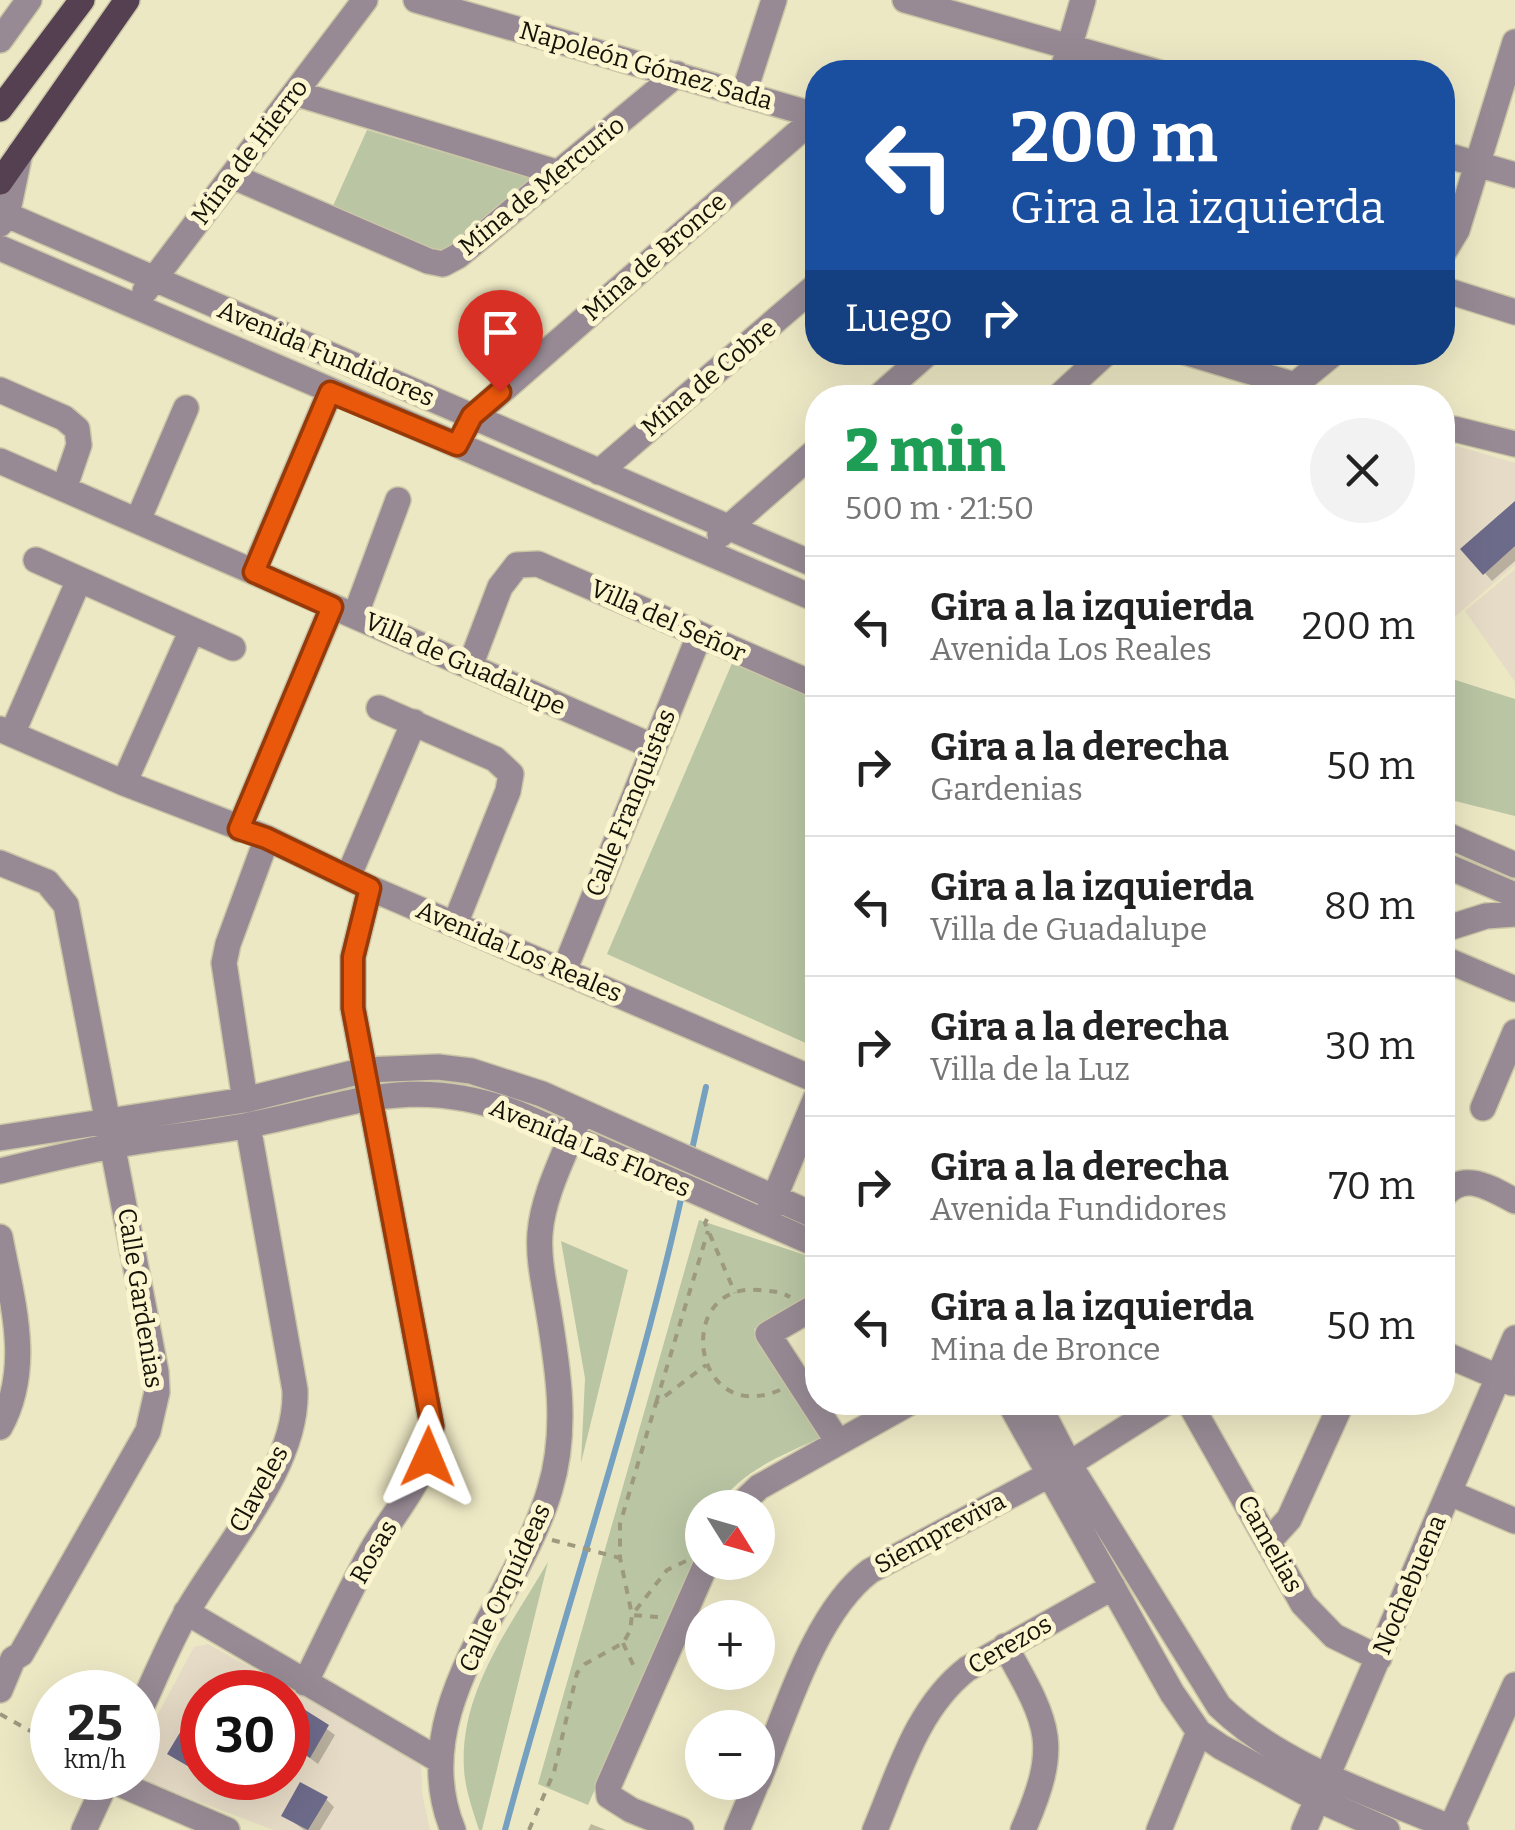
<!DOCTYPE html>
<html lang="es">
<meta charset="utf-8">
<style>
:root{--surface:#fff;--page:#f2f2f2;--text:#222;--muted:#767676;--line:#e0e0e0}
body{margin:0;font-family:Bitter,serif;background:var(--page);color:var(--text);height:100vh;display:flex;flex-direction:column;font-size:38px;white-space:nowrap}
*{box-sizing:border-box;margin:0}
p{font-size:32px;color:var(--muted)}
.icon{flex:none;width:55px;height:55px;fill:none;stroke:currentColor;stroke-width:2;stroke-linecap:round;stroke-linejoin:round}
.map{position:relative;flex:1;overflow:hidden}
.panel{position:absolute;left:805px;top:385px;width:650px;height:1030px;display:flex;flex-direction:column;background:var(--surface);border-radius:40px;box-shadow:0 10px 40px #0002}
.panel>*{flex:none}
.hud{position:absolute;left:805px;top:60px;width:650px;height:305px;border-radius:40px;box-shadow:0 10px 40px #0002;background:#1a4fa0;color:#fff;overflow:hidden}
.needle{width:65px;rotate:127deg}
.controls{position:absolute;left:685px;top:1490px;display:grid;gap:20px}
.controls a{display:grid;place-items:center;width:90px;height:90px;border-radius:50%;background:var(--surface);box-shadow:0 10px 40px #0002;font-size:50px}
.speed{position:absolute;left:30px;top:1670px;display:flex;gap:20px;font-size:50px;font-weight:700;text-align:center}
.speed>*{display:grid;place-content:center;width:130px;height:130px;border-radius:50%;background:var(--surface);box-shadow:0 10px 40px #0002;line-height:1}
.speed small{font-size:25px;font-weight:400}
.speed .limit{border:15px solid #d22;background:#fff;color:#111}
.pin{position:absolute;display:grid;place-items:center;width:85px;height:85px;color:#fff;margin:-102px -42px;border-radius:50% 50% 50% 0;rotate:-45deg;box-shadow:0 0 10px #0007}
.pin .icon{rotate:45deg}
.me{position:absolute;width:110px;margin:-55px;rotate:1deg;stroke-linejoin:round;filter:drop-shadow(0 0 8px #0008)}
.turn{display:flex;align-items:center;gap:35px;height:210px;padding:0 40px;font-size:45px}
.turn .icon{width:130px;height:130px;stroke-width:2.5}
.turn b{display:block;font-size:70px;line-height:85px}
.then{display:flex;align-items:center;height:95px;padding:0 40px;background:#0003;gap:20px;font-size:38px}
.round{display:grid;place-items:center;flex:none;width:105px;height:105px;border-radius:52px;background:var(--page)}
.head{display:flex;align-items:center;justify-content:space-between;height:170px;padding:0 40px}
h1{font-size:60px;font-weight:800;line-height:75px;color:#1e9e55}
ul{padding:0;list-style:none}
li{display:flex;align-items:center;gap:30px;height:140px;padding:0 40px;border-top:2px solid var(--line)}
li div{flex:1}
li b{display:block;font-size:38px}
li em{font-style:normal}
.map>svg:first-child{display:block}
.education{fill:#e6dbc6;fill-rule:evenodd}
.green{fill:#b9c5a3}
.shadow{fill:#0003}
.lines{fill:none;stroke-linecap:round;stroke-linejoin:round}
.stream{stroke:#75a0c0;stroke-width:6}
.building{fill:#6d6b8a}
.minor-casing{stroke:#cac6a6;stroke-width:28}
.major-casing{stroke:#cac6a6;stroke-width:28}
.path{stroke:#9d997e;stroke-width:4;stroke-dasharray:8 8;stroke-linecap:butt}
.minor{stroke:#978a94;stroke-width:25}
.major{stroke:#554052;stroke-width:25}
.route-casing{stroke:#983908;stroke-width:25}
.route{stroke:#ea580c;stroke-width:18}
.labels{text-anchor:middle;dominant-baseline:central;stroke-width:10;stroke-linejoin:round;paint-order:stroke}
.street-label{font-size:25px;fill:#141206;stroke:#fbf5d0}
</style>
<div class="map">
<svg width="1515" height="1830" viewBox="0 0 1515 1830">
<rect width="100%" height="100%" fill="#ede8c4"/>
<path class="education" d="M1457,446L1515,463V565L1443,627V458Z
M1515,569V682L1465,611Z
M208,1644L421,1761L422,1793L430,1830H274L135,1778L138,1751L194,1647ZM202,1692H288V1778H202Z"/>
<path class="green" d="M367,130L537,180L445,261L332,208Z
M733,661L817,697V1048L607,954Z
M1443,676L1515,699V816L1443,798Z
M699,1220L817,1259V1294L754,1329L824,1436C786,1454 740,1470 718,1507L702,1508V1540L695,1562L588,1805L538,1784Z
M561,1241L628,1270L581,1463L585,1378Z
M548,1562L482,1830H479C473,1811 465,1789 464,1769C459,1692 511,1625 548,1562Z"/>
<path class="shadow" d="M1515,505V561L1492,581L1464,550Z
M202,1701V1775L170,1753Z
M303,1712L335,1735L318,1764L288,1742Z
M326,1799L334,1807L320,1830H304L284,1815Z
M591,1824L606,1830H588Z"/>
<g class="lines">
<path class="stream" d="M691,1154L706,1087
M505,1830C562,1616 635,1407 683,1190"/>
</g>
<path class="building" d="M1515,501V546L1483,575L1460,549Z
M213,1679L236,1692H205Z
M202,1696V1764L198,1772L167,1754Z
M302,1708L329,1725L310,1758L288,1744V1734Z
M300,1782L328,1797L308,1830L281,1816Z"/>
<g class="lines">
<g class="minor-casing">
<path id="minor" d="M416,0L818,116
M905,0L1157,72
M0,40L29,0
M1062,72L1083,0
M295,93L559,173
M744,93L774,0
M1442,154L1515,175
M232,176L428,261L443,264L458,256L677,74
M0,216L7,215L818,566
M0,224L7,215L20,153
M0,248L818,600
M1442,255L1457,230L1515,42
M1442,289L1515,312
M145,291L365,0
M1185,352L1295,385
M0,390L64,418L77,429L79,445L64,489
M1284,394L1335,352
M877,398L929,352
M1057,398L1107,352
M466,428L472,417L817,116
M1442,432L1454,429L1515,444
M0,461L654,747
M599,472L818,284
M138,520L186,408
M720,535L818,449
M36,560L233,648
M254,571L330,392
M355,616L398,500
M470,666L500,587L517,565L538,564L818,686
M379,708L495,759L511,774L508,791L455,924
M0,729L124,783L267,838L370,888L818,1081
M12,734L79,580
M124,783L192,630
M239,829L332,607
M1442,833L1515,865
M0,863L47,882L66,905L156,1372L157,1392L148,1431L21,1654L13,1659L0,1690
M1442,864L1515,895
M348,877L414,722
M1442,930L1486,916L1515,914
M1442,958L1515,989
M564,971L699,636
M245,1100L224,963L228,944L267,838
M1483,1108L1515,1032
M0,1138L245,1100L365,1070L438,1067L471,1071L542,1094L818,1217
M0,1171C37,1162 75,1153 112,1146C158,1137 204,1134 249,1125C353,1105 412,1073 519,1114L818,1245
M1442,1198C1463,1169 1490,1188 1515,1201
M768,1213L818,1093
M0,1237C12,1301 33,1367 0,1427
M818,1305L768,1334L838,1442
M1442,1353L1512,1383
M1009,1402L1172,1693L1199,1732L1221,1747L1317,1799L1387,1830
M1037,1402L1069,1464L1219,1706C1283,1768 1376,1795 1456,1830
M1189,1402L1303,1604L1334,1636L1379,1658
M1450,1493L1515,1521
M737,1508L759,1487L911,1402
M1269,1541L1289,1519L1342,1402
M186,1612L439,1760
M1005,1646C1049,1725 1061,1743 1023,1830
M305,1683C327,1639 348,1593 372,1550C396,1508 430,1477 432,1426L353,1008V957L370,888
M138,1715C154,1680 169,1643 188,1610C225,1546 298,1466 295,1390L248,1126
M108,1779L227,1830
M758,1781C785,1716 814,1613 870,1571L1069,1464L1167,1402
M84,1830L108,1778
M453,1830C403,1709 518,1600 550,1489C568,1430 558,1368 548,1308C544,1283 538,1258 540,1233C543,1196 563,1158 576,1125
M681,1830L631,1810L609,1796L608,1787L707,1562
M737,1830L757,1782
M875,1830C899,1773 917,1708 967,1669L1113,1587
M1159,1830L1199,1732
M1304,1830L1515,1338
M1450,1830L1515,1685"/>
</g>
<g class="major-casing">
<path id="major" d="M0,109L82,0
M0,182L127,0"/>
</g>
<path class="path" d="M707,1219L705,1223L735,1293
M780,1390C691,1428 673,1282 759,1290C770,1291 780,1291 790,1297
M656,1403L708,1231
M552,1540L620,1558
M658,1617L632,1615L667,1570L686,1561
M623,1643L636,1671
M0,1714L52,1743
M529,1830L554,1772L577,1673L585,1664L623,1643L630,1631L632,1615L620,1558V1524L656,1403L706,1365"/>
<use href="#minor" class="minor"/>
<use href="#major" class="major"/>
</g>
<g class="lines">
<g class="route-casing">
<path id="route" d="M428,1457L432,1426L353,1008V957L370,888L266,838L239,829L332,607L254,572L330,392L457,445L472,416L500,392"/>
</g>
<use href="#route" class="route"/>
</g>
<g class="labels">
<g class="street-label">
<text transform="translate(646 66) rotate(16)">Napoleón Gómez Sada</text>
<text transform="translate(250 152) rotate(-53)">Mina de Hierro</text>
<text transform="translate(542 186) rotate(-39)">Mina de Mercurio</text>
<text transform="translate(655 257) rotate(-41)">Mina de Bronce</text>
<text transform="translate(326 354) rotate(23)">Avenida Fundidores</text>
<text transform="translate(709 378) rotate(-40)">Mina de Cobre</text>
<text transform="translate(668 621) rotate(24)">Villa del Señor</text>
<text transform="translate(465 664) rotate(24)">Villa de Guadalupe</text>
<text transform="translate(631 803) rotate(-68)">Calle Franquistas</text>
<text transform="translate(519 952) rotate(23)">Avenida Los Reales</text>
<text transform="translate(590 1148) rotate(23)">Avenida Las Flores</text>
<text transform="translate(140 1298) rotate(81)">Calle Gardenias</text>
<text transform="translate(259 1489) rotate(-61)">Claveles</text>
<text transform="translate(940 1533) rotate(-28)">Siempreviva</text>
<text transform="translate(1270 1544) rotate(61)">Camelias</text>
<text transform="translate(374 1552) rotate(-60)">Rosas</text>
<text transform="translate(1410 1585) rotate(-67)">Nochebuena</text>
<text transform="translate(505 1588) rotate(-65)">Calle Orquídeas</text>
<text transform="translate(1010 1645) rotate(-30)">Cerezos</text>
</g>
</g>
</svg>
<div class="controls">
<a><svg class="needle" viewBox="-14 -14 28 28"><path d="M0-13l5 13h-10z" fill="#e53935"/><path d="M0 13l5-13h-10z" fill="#767676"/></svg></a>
<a>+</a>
<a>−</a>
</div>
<div class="speed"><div>25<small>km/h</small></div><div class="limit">30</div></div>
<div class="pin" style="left:500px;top:392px;background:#d93025"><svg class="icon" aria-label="arrive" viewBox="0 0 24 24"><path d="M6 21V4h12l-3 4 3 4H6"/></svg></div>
<svg class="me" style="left:428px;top:1457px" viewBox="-20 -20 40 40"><path d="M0-17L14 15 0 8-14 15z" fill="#ea580c" stroke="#fff" stroke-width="4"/></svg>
<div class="hud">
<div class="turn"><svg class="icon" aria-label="left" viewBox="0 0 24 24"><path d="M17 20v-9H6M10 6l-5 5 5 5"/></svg><div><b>200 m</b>Gira a la izquierda</div></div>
<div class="then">Luego<svg class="icon" aria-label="right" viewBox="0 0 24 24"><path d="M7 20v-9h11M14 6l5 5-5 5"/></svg></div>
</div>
<section class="panel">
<div class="head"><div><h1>2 min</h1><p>500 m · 21:50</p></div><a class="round"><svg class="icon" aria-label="close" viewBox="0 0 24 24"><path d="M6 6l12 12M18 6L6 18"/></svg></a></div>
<ul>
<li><svg class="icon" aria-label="left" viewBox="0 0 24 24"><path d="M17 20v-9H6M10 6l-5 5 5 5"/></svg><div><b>Gira a la izquierda</b><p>Avenida Los Reales</p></div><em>200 m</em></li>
<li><svg class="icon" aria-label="right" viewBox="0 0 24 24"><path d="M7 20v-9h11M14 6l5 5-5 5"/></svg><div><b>Gira a la derecha</b><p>Gardenias</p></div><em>50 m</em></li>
<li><svg class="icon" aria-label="left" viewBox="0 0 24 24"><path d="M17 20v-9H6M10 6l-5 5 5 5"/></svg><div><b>Gira a la izquierda</b><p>Villa de Guadalupe</p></div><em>80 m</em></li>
<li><svg class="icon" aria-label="right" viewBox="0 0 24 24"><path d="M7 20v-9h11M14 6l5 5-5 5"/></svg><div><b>Gira a la derecha</b><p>Villa de la Luz</p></div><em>30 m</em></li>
<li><svg class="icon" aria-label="right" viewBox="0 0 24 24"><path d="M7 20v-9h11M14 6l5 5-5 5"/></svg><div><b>Gira a la derecha</b><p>Avenida Fundidores</p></div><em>70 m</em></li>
<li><svg class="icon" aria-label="left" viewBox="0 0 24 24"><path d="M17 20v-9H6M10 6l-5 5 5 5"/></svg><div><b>Gira a la izquierda</b><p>Mina de Bronce</p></div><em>50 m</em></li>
</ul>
</section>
</div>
